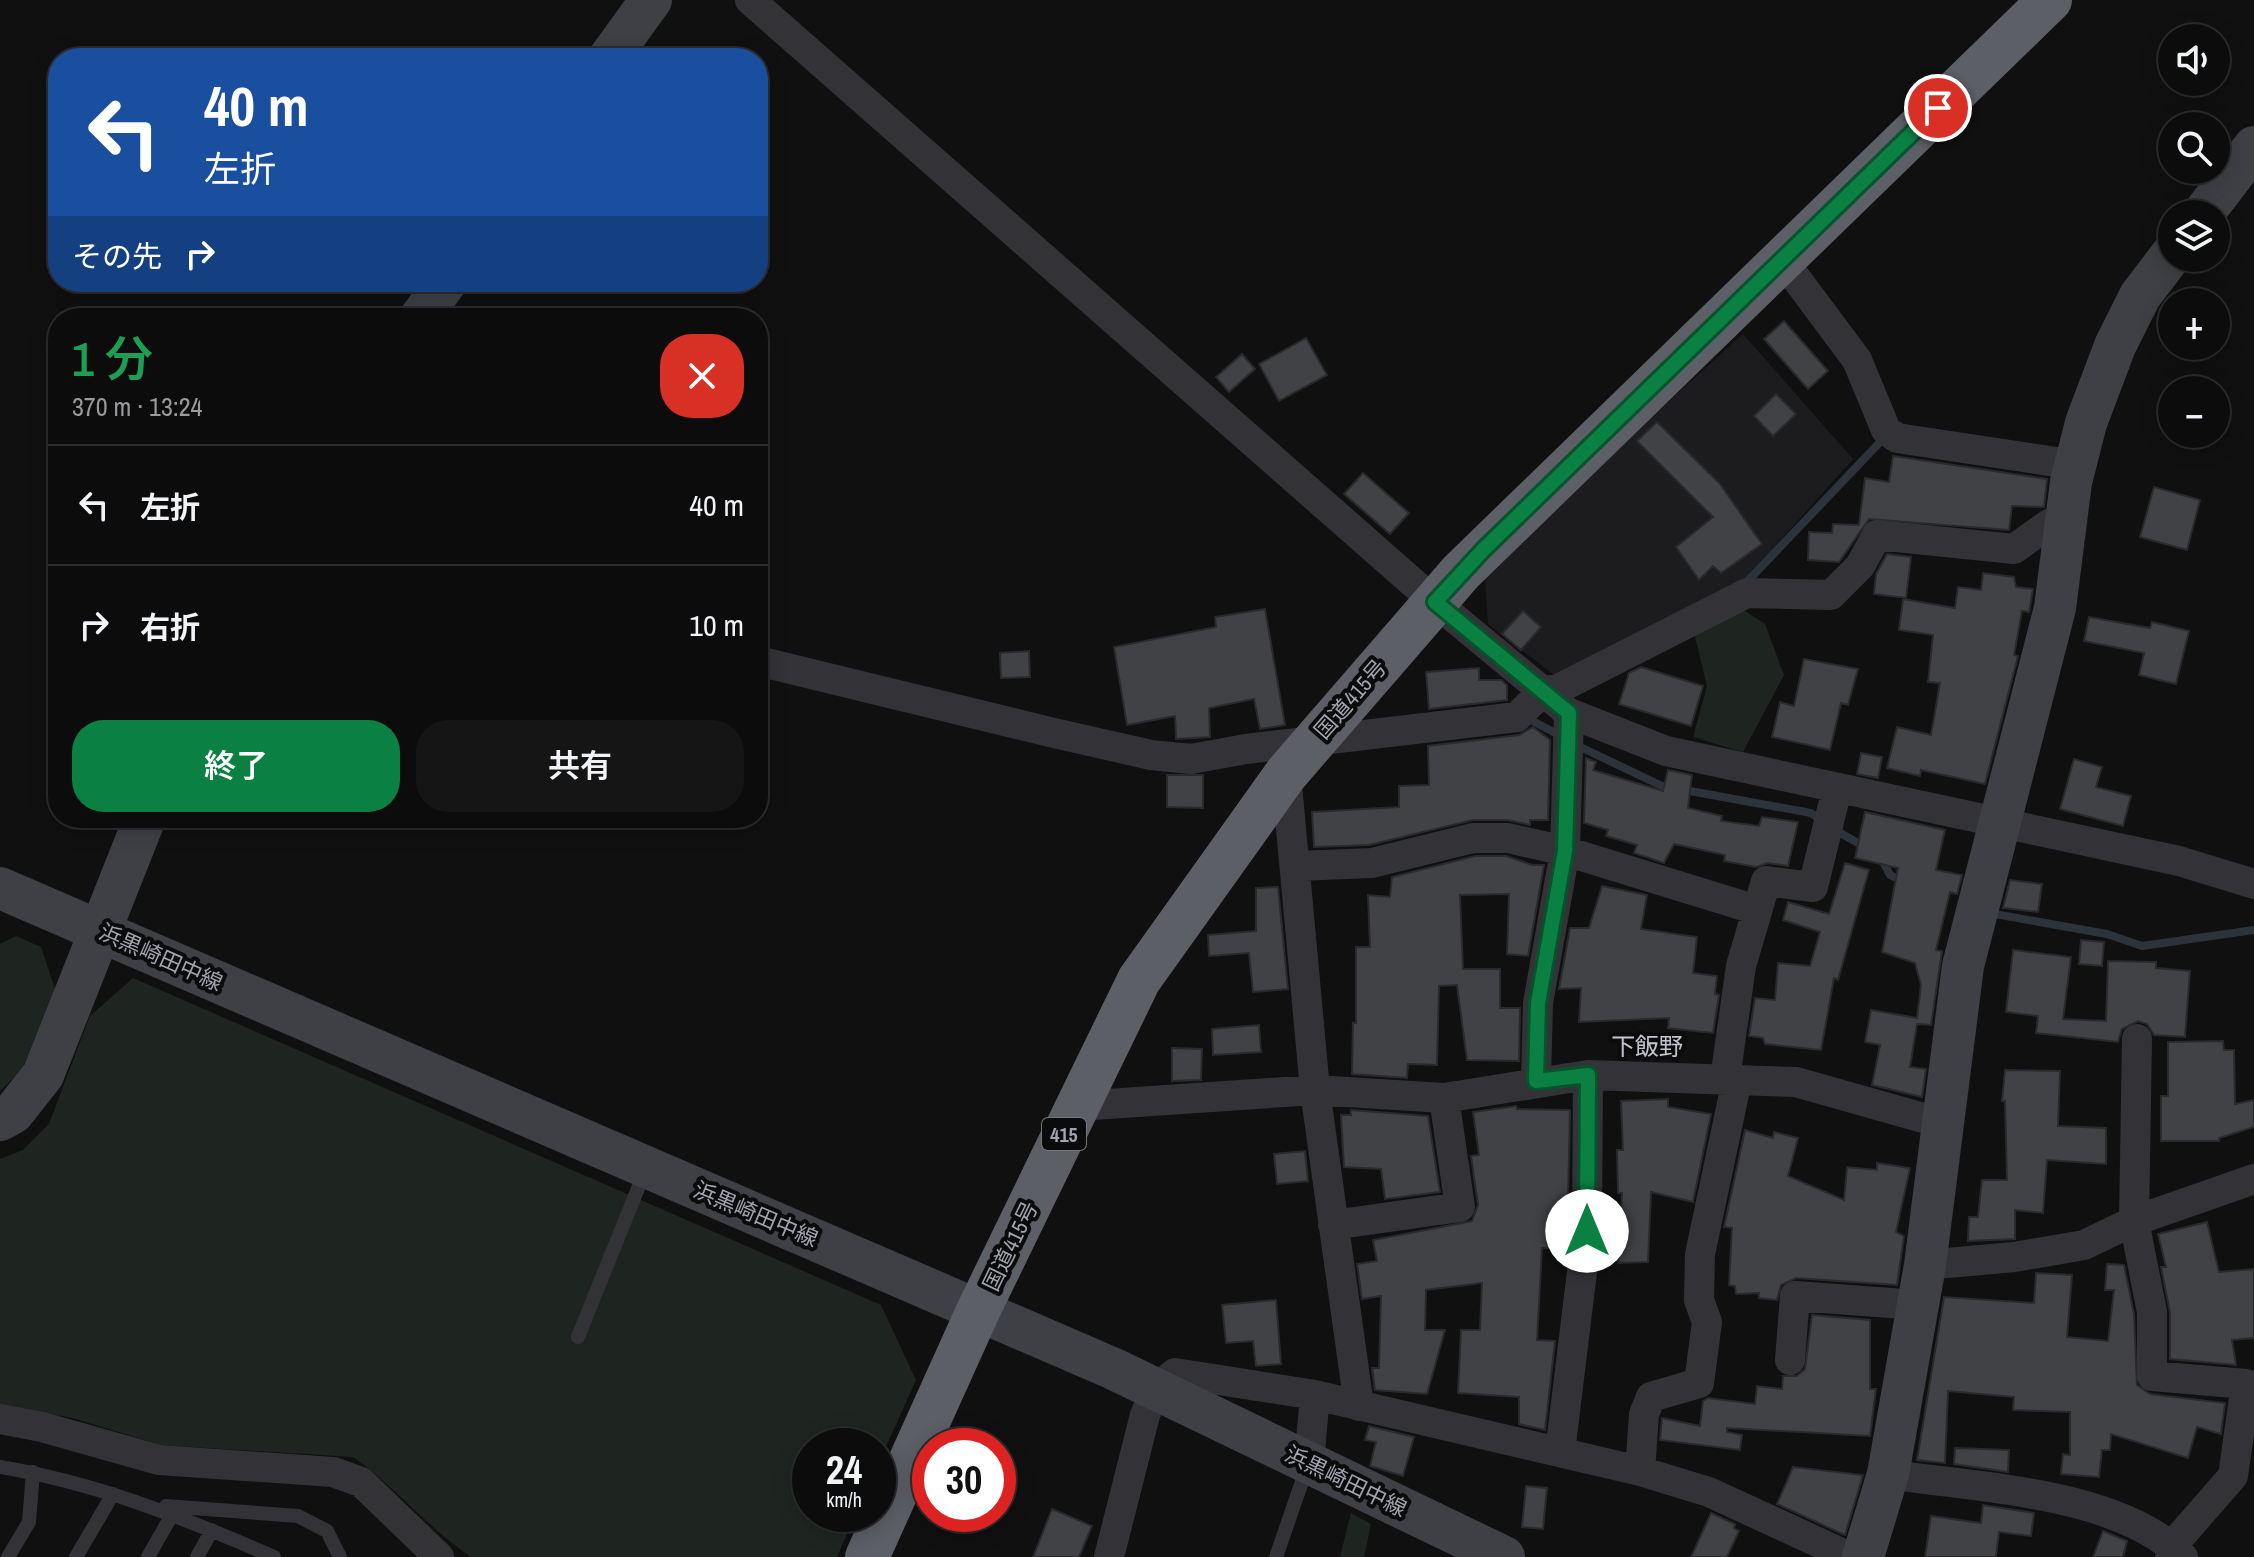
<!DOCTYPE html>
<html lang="ja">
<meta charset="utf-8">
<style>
:root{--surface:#0c0c0d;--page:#151516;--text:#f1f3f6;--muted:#9a9b9d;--line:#2c2c2e;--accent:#0b8043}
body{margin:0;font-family:"Archivo Narrow","Noto Sans JP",sans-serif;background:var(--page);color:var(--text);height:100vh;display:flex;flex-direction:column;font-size:30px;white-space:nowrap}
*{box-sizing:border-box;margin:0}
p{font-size:26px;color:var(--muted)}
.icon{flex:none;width:44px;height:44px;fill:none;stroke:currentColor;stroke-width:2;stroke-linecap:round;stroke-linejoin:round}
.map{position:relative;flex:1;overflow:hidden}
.sheet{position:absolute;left:48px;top:308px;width:720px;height:520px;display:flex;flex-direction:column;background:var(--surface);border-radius:32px;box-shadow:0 4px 20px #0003,0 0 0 2px var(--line)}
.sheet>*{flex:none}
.top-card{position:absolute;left:48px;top:48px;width:720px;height:244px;border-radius:32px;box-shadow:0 4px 20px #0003,0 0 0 2px var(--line);background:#1a4fa0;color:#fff;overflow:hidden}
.controls{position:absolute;left:2158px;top:24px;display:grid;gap:16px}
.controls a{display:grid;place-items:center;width:72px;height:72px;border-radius:50%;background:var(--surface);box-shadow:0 4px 20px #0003,0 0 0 2px var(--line);font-size:40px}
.speed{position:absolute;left:792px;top:1428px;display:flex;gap:16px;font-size:40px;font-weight:700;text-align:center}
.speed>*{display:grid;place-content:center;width:104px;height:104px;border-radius:50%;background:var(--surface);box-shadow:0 4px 20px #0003,0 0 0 2px var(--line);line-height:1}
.speed small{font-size:20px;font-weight:400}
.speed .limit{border:12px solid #d22;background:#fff;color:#111}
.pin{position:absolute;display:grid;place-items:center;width:68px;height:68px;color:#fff;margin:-34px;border:4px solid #fff;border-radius:50%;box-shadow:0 2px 8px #0007}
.me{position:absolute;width:88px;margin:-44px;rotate:0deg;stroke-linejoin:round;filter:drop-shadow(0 0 6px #0008)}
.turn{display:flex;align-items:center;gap:28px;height:168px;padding:0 24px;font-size:36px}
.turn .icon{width:104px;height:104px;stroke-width:2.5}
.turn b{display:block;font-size:56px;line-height:68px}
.then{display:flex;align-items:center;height:76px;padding:0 24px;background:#0003;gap:16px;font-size:30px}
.round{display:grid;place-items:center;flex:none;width:84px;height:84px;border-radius:32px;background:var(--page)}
.summary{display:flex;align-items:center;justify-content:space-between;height:136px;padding:0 24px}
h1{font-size:48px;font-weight:600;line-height:60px;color:#1e9e55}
.action{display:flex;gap:16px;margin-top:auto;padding:16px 24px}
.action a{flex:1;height:92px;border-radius:32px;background:var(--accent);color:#fff;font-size:32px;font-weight:600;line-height:92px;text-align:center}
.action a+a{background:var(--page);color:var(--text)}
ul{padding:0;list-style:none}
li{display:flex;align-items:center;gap:24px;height:120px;padding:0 24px;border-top:2px solid var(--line)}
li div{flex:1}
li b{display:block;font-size:30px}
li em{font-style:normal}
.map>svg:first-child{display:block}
.built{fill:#1c1c1e}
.green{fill:#1e2520}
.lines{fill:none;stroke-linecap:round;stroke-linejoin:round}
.stream{stroke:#2d333a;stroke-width:8}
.building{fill:#414246;stroke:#2a2a2d;stroke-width:2}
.lane{stroke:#333337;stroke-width:14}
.street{stroke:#333337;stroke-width:30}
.secondary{stroke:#3f4045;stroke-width:42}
.highway{stroke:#5d5f66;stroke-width:44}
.route-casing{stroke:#07532c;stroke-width:20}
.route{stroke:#0b8043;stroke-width:14}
.labels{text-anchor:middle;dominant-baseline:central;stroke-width:8;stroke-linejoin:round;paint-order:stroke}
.shield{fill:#0b0b0c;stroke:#75777f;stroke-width:2}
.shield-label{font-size:20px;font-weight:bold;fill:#a2a5b0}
.street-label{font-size:22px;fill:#a2a5b0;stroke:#0b0b0c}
.neighbourhood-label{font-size:24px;fill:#c3c4cd;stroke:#0b0b0c}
</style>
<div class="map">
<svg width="2254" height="1557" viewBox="0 0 2254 1557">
<rect width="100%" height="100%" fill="#101011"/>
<path class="built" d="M1743,334L1853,459L1746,579L1557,677L1488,624L1485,579L1602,462Z"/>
<path class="green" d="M1733,603L1765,624L1784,675L1743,752L1693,737L1707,686L1693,628Z
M16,936L41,947L57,995L21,1071L0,1091V944Z
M133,978L881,1305L916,1380L878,1464V1446H810V1514H856L837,1557H471C428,1528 396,1487 353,1457L161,1445L73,1418L0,1405V1159L23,1150L49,1124L90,1016Z
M1351,1513L1371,1524L1364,1557H1340Z"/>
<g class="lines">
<path class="stream" d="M1744,585L1882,440
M1527,718L1561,736
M1576,745L1662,786L1811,813L1824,822
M1835,830L1865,847
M1880,856L1890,875L1905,882
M1989,913L2107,934L2142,946L2254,930"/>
</g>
<path class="building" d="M1784,321L1828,371L1808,389L1764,339Z
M1306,338L1327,375L1279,401L1259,364Z
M1242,354L1255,369L1229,392L1216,377Z
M1776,394L1796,414L1773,436L1754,416Z
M1657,422L1720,484L1762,544L1721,573L1713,566L1699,580L1676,547L1713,517L1637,441Z
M1893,456L2047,479L2044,507L2012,506L2009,530L1869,519L1839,562L1808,560L1809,532L1832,533L1833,524L1859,525L1865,478L1889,482Z
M1363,473L1409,513L1390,534L1344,494Z
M2154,487L2200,500L2187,550L2140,537Z
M1887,554L1911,557L1906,598L1874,594L1876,574Z
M1983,573L2014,577L2016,587L2033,589L2029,612L2022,611L2014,655L2018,656L1985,784L1921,770L1920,776L1887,768L1897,727L1931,735L1940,683L1928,682L1933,635L1899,630L1903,599L1955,608L1958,587L1981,590Z
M1265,609L1285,725L1260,729L1254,699L1209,708L1210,737L1176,739L1175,716L1127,725L1114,647L1216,627L1215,617Z
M1523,611L1541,627L1521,650L1502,634Z
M2089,617L2150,628L2152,622L2189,631L2176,684L2139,675L2144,653L2084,641Z
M1029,651L1030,677L1001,678L1000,653Z
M1804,659L1858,669L1848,705L1841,703L1830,750L1772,737L1780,702L1794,706Z
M1641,667L1703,686L1691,726L1619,704L1629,673Z
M1479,668V680H1501L1507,685V700L1429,709L1426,672Z
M1533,727L1550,740L1548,820H1530V825L1508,820H1473L1369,845L1314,847L1312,812L1399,807V786L1429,785L1428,746L1519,735Z
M1861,753L1882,757L1878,778L1857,774Z
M1586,758L1596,762L1593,770L1663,791L1668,770L1692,775L1688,808L1722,816L1721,821L1759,826L1762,817L1798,822L1788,866L1768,863L1756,867L1724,861L1725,855L1674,844L1664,863L1634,853L1637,845L1606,836L1608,830L1584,823Z
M2074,759L2102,767L2096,787L2131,796L2123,826L2060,809Z
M1167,775H1203V808L1167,807Z
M1865,812L1945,830L1936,870L1962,875L1957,894L1950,892L1936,950L1942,951L1931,1025L1917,1024L1910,1067L1926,1069L1922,1097L1872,1085L1880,1045L1865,1042L1871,1010L1917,1018L1921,985L1915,963L1882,952L1898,868L1855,858Z
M1475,856H1506L1532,865H1544L1528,956L1507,954L1509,894L1460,895L1463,969H1500V1008H1520L1519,1061L1467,1060L1457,985L1439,986L1437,1065L1408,1064L1407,1078L1352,1074L1353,1023H1356V947H1370L1368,895L1390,897L1392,877Z
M1845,863L1869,870L1838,980L1834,978L1821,1050L1765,1044L1763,1038L1749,1036L1755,998L1775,1000L1778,963L1810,966L1820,932L1783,920L1788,902L1829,914Z
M2010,880L2042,884L2038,912L2003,908Z
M1602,886L1647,895L1641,929L1697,937L1693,973L1717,976L1715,994L1719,995L1713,1033L1668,1028L1669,1018L1579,1022L1581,988L1559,989L1570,928H1589Z
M1278,887L1288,989L1253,992L1249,953L1209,956L1208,935L1256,931V888Z
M2081,940L2104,942L2102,966L2079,964Z
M2013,950L2071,957L2063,1019L2106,1021L2108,961L2156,962V968L2190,971L2185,1037L2154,1035L2147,1024L2138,1021L2122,1029L2118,1042L2036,1033L2038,1016L2006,1012Z
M1259,1025L1261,1052L1213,1055L1212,1029Z
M2223,1041L2224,1050H2234L2235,1104L2254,1100V1127L2219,1138V1141H2161V1096H2168V1042Z
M1172,1048L1202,1049L1201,1080L1172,1081Z
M2005,1070L2060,1071L2058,1126L2106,1128V1164L2047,1160L2043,1213L2015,1210V1239L1968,1241L1969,1217H1978L1982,1180H2007L2005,1101H2002Z
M1668,1099V1107L1711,1114L1693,1202L1651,1192L1648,1262L1618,1263L1622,1193H1618L1617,1150H1623L1621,1101Z
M1516,1106L1517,1109L1570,1110L1567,1248H1542L1537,1340L1555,1341L1545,1430L1519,1424V1397L1458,1393L1461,1330H1480L1482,1283L1426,1290L1425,1330H1445L1427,1394L1375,1390L1372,1368H1379L1381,1296L1362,1299L1357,1264L1377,1261L1373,1240L1472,1221L1478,1205L1471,1156L1479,1155L1473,1112Z
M1351,1110L1428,1116L1440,1192L1385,1199L1381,1169L1344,1167L1341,1115H1351Z
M1745,1130L1773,1138L1774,1132L1798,1138L1788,1176L1844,1200L1847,1167L1877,1170V1163L1910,1168L1896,1232L1904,1236L1897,1285L1796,1278L1781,1285L1777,1300L1759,1298V1293L1736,1294L1735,1286L1729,1285L1732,1228L1724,1227Z
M1305,1151L1308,1181L1277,1184L1274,1154Z
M2207,1222L2219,1272L2254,1269V1338L2232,1340L2236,1365L2170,1359V1312L2161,1267H2166L2158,1234Z
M2107,1264L2124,1265L2134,1314L2137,1385L2150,1394L2225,1403L2221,1434L2197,1427L2188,1458L2111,1434L2110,1450H2102L2099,1477L2061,1474L2063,1454L2070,1455V1412L2013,1410L2014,1397L1948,1391L1945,1463L1917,1460L1944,1297L2034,1303L2036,1273L2072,1275L2067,1337L2108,1341L2114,1290H2105Z
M1276,1300L1281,1364L1256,1366L1253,1341L1226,1343L1222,1305Z
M1812,1315L1870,1320V1389H1876L1870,1436L1727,1428V1432L1742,1435L1740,1450L1660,1440L1662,1418L1700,1426L1703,1401L1708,1398L1755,1404L1757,1386L1782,1389L1783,1376H1797L1805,1369Z
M1369,1426L1414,1437L1403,1476L1370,1466L1376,1442L1365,1440Z
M1955,1448L2009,1450L2008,1472L1954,1464Z
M1793,1467L1863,1475L1845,1535L1777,1504Z
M1526,1486L1547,1488L1543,1529L1522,1527Z
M1983,1505L2034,1513L2031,1536L1999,1532L1996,1557H1925L1931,1516L1981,1523Z
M1052,1509L1092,1526L1079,1557H1033Z
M1711,1513L1735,1524L1734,1528L1739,1531L1727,1557H1691Z
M2103,1531L2127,1541L2123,1557H2093Z"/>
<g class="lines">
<path class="lane" d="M578,1337L645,1171
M0,1467C96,1483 185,1518 274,1557
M166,1506L298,1516L327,1531L340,1557
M8,1557L29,1522L33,1472
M76,1557L113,1494
M148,1557L173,1513
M197,1557L212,1530
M1276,1557L1307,1467"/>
<path class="street" d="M750,0L1435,602L1569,713L1666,751L2179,861L2254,884
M1781,258L1857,360L1886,430L1897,438L2076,465
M758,661L1054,733L1151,755L1191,759L1246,749L1517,717L1543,691L1558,689L1747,593L1831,595L1860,566L1877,535L2014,549L2049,524L2066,523
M1286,774L1315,1090L1359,1406
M1297,866L1372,863L1473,838H1508L1565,851L1757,910
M2137,1039L2134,1221L2152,1312V1376L2246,1384L2233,1476L2172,1546L2170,1557
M1725,1079L1741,966L1766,881L1813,887L1837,789
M1536,1081L1538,1003L1565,851L1569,713
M1078,1106L1315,1090L1444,1098L1588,1075L1796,1082L1941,1123
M1333,1225L1460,1207L1444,1098
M1925,1265L2014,1257L2084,1245L2134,1221L2254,1179
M1790,1360L1795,1296L1918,1305
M0,1419L42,1427L159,1460L333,1472L361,1482L439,1557
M1560,1452L1587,1231L1588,1075
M1309,1463L1315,1395L1640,1471L1709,1492L1850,1557
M1640,1471L1644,1414L1651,1397L1699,1383L1707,1322L1699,1300L1700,1254L1737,1080
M1888,1474C1976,1488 2117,1491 2183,1557
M1109,1557L1145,1415L1156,1389L1175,1373L1315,1395"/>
<path class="secondary" d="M609,58L651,0
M2203,214L2254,147
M420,318L446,282
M0,888L1114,1369L1504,1557
M0,1120L13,1113L43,1075L145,818
M1863,1557L1888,1474L1925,1265L1963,966L2055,608L2071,482L2086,423L2115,346L2140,296L2172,254"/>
<path class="highway" d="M867,1557L978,1311L1139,980L1286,774L1461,572L2050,0"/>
</g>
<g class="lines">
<g class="route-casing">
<path id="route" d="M1587,1231L1588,1075L1536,1081L1538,1003L1565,851L1569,713L1435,602L1484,549L1938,108"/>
</g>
<use href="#route" class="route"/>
</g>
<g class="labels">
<rect class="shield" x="1042" y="1118" width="44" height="32" rx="6"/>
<g class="shield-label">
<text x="1064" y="1134">415</text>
</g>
<g class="street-label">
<text transform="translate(1350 699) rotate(-49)">国道415号</text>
<text transform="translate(161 957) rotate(24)">浜黒崎田中線</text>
<text transform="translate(756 1214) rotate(23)">浜黒崎田中線</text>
<text transform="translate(1010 1246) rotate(-64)">国道415号</text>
<text transform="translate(1346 1481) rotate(26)">浜黒崎田中線</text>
</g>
<g class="neighbourhood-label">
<text x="1647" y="1046">下飯野</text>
</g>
</g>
</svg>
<div class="controls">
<a><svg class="icon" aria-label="sound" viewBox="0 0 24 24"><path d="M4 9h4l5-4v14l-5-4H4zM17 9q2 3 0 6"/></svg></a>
<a><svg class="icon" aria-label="search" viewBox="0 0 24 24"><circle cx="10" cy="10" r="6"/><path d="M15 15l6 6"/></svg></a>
<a><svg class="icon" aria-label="layers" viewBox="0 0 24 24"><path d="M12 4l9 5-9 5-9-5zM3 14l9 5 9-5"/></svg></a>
<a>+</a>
<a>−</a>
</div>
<div class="speed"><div>24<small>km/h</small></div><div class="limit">30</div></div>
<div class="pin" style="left:1938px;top:108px;background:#d93025"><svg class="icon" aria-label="arrive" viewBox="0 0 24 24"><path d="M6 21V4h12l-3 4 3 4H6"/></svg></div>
<svg class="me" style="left:1587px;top:1231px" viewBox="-20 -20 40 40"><circle r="19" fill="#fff"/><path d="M0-13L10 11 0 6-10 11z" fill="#0b8043"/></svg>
<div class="top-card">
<div class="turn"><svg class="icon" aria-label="left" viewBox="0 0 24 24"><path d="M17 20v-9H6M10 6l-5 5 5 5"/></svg><div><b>40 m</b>左折</div></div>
<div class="then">その先<svg class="icon" aria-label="right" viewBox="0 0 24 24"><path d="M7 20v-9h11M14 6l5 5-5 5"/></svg></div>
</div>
<section class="sheet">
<div class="summary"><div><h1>1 分</h1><p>370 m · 13:24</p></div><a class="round" style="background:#d93025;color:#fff"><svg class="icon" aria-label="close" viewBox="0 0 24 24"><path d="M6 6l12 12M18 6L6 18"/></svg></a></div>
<ul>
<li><svg class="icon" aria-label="left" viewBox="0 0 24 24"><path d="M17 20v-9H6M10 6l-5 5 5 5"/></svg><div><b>左折</b></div><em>40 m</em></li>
<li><svg class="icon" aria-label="right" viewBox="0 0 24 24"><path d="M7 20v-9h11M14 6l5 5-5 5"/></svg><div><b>右折</b></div><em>10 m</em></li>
</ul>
<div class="action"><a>終了</a><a>共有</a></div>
</section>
</div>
